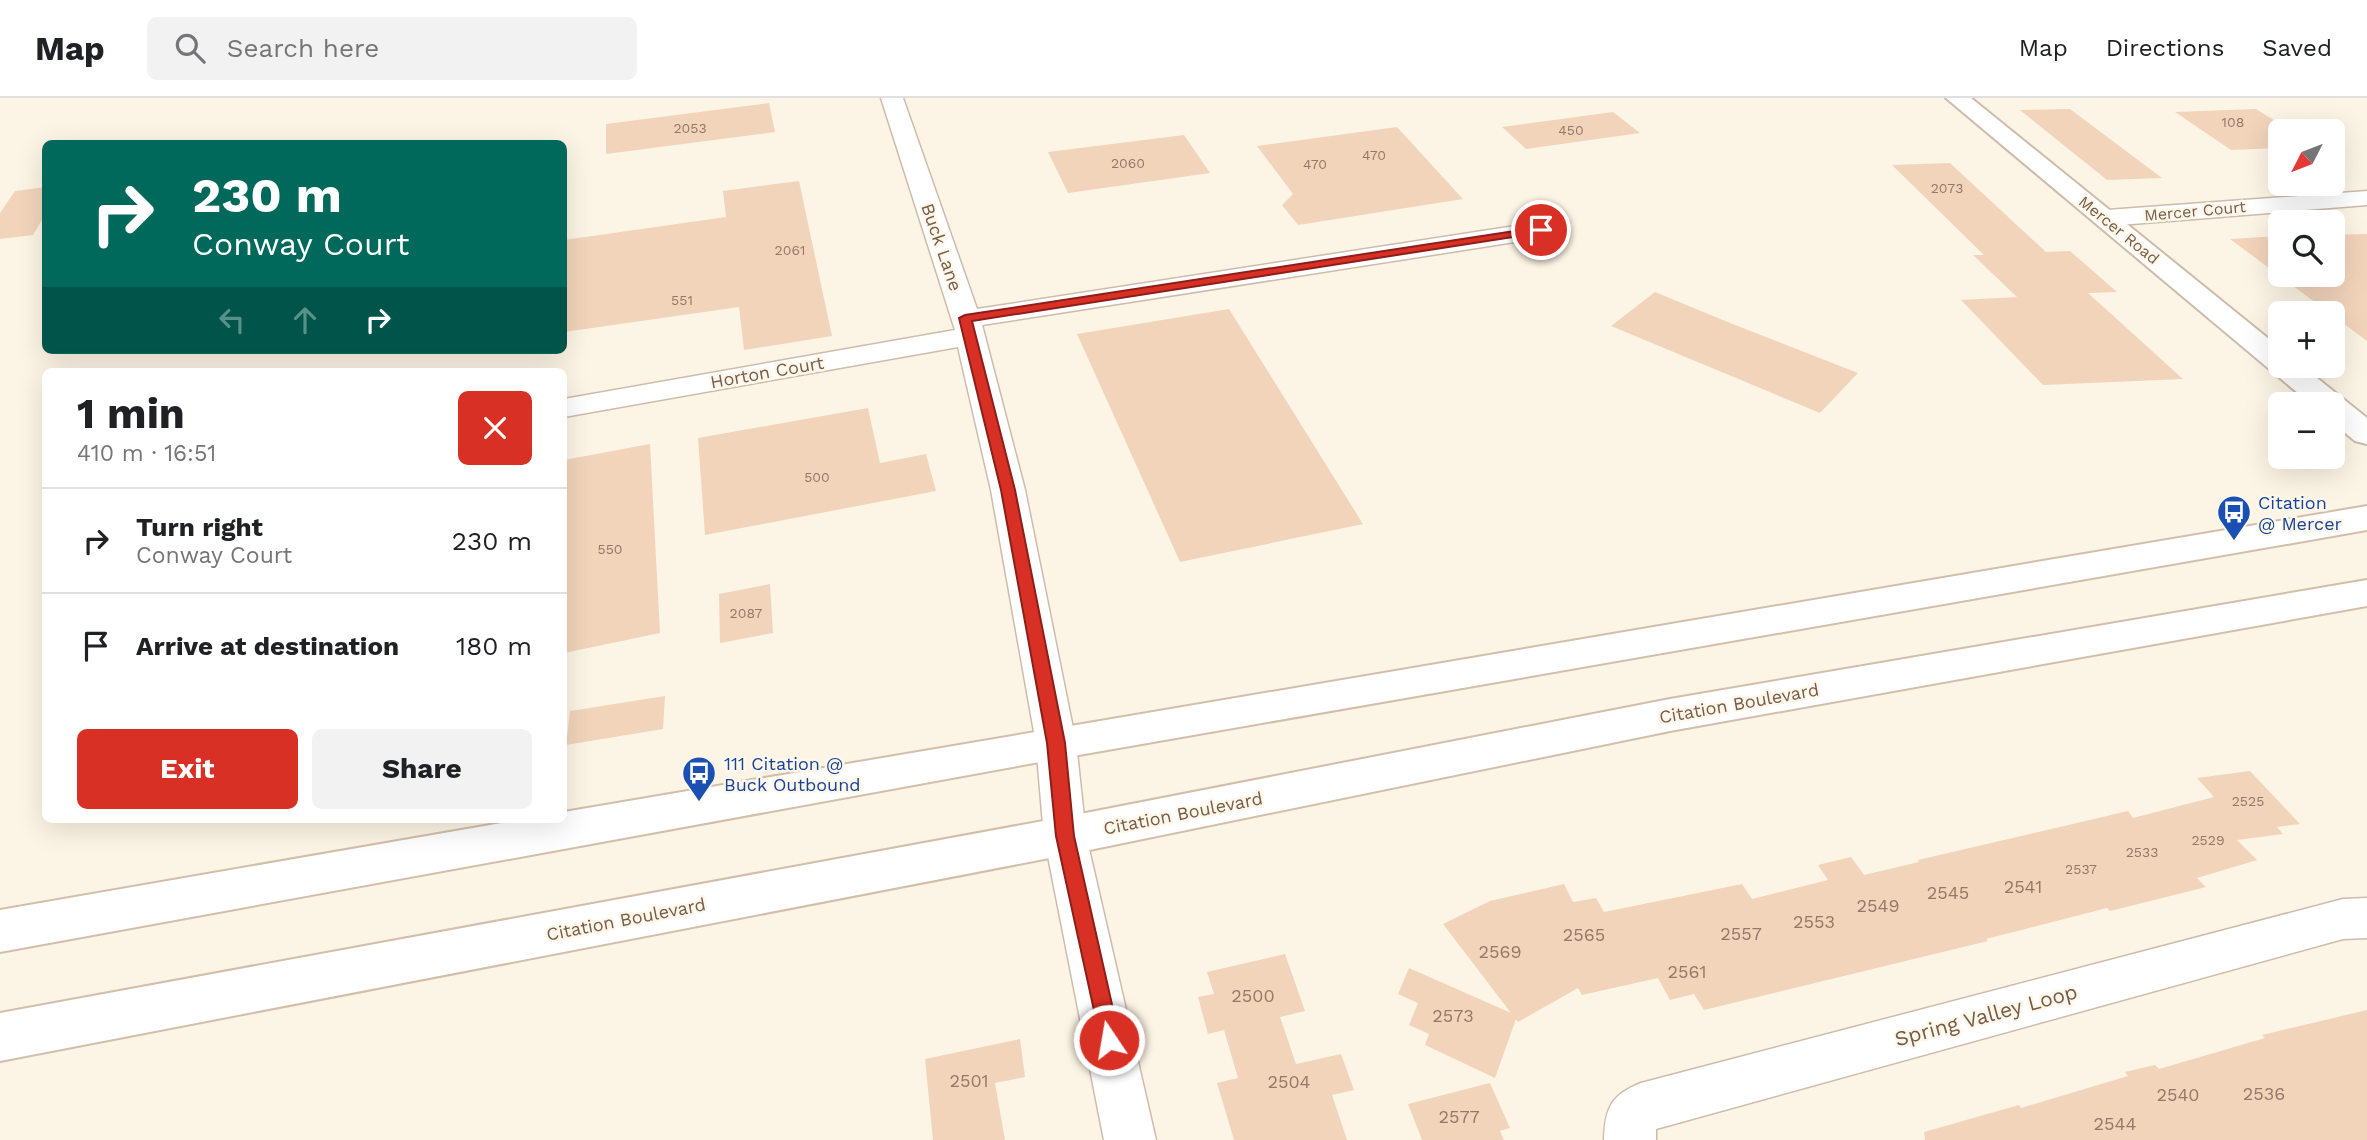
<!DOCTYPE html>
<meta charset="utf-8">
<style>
:root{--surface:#fff;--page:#f2f2f2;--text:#202124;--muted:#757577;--line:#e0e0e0;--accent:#d93025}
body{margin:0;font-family:"Work Sans",sans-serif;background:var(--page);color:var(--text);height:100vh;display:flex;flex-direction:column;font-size:26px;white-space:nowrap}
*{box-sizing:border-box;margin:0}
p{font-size:23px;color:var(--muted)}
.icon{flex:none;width:38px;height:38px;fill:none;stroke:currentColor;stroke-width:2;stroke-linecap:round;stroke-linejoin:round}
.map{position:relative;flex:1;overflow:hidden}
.panel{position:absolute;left:42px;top:270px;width:525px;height:455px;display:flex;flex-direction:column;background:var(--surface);border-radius:10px;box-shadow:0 7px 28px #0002}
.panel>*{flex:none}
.hud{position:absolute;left:42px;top:42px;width:525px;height:214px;border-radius:10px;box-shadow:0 7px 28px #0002;background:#00695c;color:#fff;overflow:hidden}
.needle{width:46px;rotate:228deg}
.buttons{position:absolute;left:2268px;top:21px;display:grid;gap:14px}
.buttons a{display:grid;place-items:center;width:77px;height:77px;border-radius:10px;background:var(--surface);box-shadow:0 7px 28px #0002;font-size:35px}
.pin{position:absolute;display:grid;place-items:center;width:60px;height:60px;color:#fff;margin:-30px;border:4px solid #fff;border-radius:50%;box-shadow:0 2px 7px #0007}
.me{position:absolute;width:77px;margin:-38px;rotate:348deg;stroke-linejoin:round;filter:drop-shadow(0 0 5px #0008)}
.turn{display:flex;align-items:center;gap:24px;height:147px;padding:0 35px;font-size:32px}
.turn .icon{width:91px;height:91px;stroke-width:2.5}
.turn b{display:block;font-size:49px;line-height:60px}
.lanes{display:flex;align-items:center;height:66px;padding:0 35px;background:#0003;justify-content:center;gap:35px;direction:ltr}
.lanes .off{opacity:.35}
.round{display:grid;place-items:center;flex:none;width:74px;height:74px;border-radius:10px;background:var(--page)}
.headline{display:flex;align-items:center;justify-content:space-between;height:119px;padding:0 35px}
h1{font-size:42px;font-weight:700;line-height:52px}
.button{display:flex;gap:14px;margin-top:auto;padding:14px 35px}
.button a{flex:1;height:80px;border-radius:10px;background:var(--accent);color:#fff;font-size:28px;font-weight:700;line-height:80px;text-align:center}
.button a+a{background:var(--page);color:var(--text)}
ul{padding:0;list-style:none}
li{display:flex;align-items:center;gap:21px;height:105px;padding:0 35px;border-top:2px solid var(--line)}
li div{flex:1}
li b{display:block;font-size:26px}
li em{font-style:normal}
header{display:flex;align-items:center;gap:42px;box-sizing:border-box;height:98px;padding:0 35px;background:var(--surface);border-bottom:2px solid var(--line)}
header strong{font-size:33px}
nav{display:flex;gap:38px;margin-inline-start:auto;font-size:24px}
.search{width:490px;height:63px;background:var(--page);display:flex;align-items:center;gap:18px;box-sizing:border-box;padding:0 24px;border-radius:10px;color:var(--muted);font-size:26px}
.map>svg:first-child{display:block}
.building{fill:#f2d4bb}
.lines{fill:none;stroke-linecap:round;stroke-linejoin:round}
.minor-casing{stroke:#cebcaa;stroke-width:3}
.tertiary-casing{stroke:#cebcaa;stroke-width:4}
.secondary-casing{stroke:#d3beaa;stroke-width:4}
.minor{fill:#fff;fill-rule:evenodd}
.tertiary{fill:#fff;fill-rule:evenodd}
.secondary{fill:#fff;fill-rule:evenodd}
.route{fill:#d93025;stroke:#8d1f18;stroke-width:2}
.labels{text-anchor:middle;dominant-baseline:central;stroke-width:5;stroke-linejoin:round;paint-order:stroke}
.number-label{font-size:14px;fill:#947966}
.far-street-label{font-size:16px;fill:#755b49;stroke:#fff8ea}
.street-label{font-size:18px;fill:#755b49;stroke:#fff8ea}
.transit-label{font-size:18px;fill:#164399;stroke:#fff8ea;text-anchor:start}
.near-number-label{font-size:18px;fill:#947966}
.near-street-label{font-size:21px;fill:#755b49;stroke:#fff8ea}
</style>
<header>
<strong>Map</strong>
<div class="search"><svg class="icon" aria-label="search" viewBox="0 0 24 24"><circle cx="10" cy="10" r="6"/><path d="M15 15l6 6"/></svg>Search here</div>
<nav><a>Map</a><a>Directions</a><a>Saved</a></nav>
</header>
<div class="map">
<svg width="2367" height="1042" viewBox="0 0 2367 1042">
<rect width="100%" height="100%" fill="#fcf4e4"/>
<path class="building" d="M769,5L775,34L606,56V26Z
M2070,11L2162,80L2107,82L2020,12Z
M2256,11L2280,26V50L2231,52L2175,14Z
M1613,14L1640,35L1526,51L1502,29Z
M1397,29L1463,101L1298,127L1282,107L1293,96L1257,48Z
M1184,37L1210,75L1068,95L1048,54Z
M1950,65L2046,154L2070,153L2117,194L2088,195L2183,281L2043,287L1961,202L2017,199L1973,157H1984L1892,67Z
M799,83L832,238L744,252L739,209L564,234V142L726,119L723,93Z
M46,89V115L33,137L0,141V115L15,93Z
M2367,136V243L2230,141L2280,138V177H2333V137Z
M1655,194L1730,225L1858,275L1820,315L1611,228Z
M1229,211L1363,426L1180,464L1077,236Z
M868,310L880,365L926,356L936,393L705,437L698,340Z
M650,346L660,535L564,555V362Z
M770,486L773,535L720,545L719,496Z
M665,598L663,631L566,647L570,613Z
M2250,673L2300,726L2277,729L2283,736L2237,742L2257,762L2197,780L2206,789L2110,813L2107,810L1986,841L1988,843L1704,912L1694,896L1670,902L1658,880L1582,897L1578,890L1518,924L1516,921L1495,980L1425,947L1429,936L1409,927L1418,905L1398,896L1409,870L1511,915L1443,826L1490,803L1564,786L1573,804L1596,800L1604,814L1742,786L1752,801L1828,782L1818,767L1851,759L1864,777L1919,764L1918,762L2128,713L2133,720L2214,699L2197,680Z
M1285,856L1305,913L1280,919L1296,966L1341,956L1354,992L1332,997L1347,1042H1234L1217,985L1238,980L1224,932L1208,936L1198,899L1214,896L1207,874Z
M2367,912V1042H1925L1924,1034L2019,1007L2021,1010L2128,978L2125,974L2155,967L2159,971L2265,940L2262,937Z
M1020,941L1025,979L995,985L1005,1042H933L925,961Z
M1490,985L1510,1030L1500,1033L1504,1042H1422L1408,1006Z"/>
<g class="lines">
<g class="minor-casing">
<path id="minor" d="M881,0H903L977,211L1541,124L1550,127L1554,132L1550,137L1541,140L982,227L1025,392L1076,645L1086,738L1156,1042H1104L1044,738L1036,645L991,392L958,249L564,319V301L955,232Z
M2367,93V107L2107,128L2098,125L2094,120L2098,115L2107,112Z
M2367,800V840L2343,841L1656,1031V1042H1604C1605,1010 1611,997 1641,985L2343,801Z"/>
</g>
<g class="tertiary-casing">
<path id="tertiary" d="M1946,0H1971L2280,250V268H2302L2367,320V346L2355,343L2333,325V306H2311Z"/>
</g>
<g class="secondary-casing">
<path id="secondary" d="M2367,408V432L1056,661L0,854V812L524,721H564V714Z
M2367,482V508L1670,633L1065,757L0,963V915L1065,719L1670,601Z"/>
</g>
<use href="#minor" class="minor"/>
<use href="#tertiary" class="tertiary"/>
<use href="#secondary" class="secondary"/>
</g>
<path class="route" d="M1541,129L1545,130V134L972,223L1015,392L1065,645L1074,738L1120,942L1117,949L1109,952L1102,949L1056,738L1047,645L1001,392L959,220L965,217Z"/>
<defs>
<g id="bus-pin" transform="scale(1.75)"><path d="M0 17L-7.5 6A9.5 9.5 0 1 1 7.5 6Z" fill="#1a4fb4" stroke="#fff8ea"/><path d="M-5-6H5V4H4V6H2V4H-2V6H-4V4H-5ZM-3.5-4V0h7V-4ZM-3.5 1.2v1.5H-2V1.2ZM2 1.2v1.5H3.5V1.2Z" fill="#fff"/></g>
</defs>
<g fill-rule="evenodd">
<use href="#bus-pin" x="2234" y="414"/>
<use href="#bus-pin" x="699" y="675"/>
</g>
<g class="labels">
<g class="number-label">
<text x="2233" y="24">108</text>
<text x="690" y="30">2053</text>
<text x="1571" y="32">450</text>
<text x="1374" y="57">470</text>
<text x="1128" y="65">2060</text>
<text x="1315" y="66">470</text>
<text x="1947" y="90">2073</text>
<text x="790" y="152">2061</text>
<text x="682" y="202">551</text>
<text x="817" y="379">500</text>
<text x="610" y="451">550</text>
<text x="746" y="515">2087</text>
<text x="2248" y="703">2525</text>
<text x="2208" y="742">2529</text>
<text x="2142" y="754">2533</text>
<text x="2081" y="771">2537</text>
</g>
<g class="far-street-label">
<text transform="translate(2195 113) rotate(-5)">Mercer Court</text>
<text transform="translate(2119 132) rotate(39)">Mercer Road</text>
</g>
<g class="street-label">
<text transform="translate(942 149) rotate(71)">Buck Lane</text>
<text transform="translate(767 274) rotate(-10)">Horton Court</text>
<text transform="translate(1739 605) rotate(-10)">Citation Boulevard</text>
<text transform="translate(1183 715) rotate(-11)">Citation Boulevard</text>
<text transform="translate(626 821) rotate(-11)">Citation Boulevard</text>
</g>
<g class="transit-label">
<text x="2258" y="404">Citation<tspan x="2258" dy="21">@ Mercer</tspan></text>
<text x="724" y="665">111 Citation @<tspan x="724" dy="21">Buck Outbound</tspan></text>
</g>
<g class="near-number-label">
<text x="2023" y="788">2541</text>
<text x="1948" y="794">2545</text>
<text x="1878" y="807">2549</text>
<text x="1814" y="823">2553</text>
<text x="1741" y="835">2557</text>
<text x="1584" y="836">2565</text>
<text x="1500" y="853">2569</text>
<text x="1687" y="873">2561</text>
<text x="1253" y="897">2500</text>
<text x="1453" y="917">2573</text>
<text x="969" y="982">2501</text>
<text x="1289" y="983">2504</text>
<text x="2264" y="995">2536</text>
<text x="2178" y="996">2540</text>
<text x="1459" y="1018">2577</text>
<text x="2115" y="1025">2544</text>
</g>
<g class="near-street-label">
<text transform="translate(1986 917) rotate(-15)">Spring Valley Loop</text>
</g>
</g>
</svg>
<div class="buttons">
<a><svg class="needle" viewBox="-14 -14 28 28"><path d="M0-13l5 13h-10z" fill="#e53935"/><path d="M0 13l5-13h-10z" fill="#757577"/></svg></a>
<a><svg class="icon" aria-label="search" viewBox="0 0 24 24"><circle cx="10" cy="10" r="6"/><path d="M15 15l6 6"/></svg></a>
<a>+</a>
<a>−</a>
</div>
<div class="pin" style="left:1541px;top:132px;background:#d93025"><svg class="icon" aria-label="arrive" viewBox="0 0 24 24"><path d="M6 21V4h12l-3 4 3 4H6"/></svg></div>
<svg class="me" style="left:1109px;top:942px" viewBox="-20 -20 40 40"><circle r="17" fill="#d93025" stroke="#fff" stroke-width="3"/><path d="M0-11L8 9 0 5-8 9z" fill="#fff"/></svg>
<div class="hud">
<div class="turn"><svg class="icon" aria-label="right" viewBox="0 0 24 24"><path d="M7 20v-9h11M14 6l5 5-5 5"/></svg><div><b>230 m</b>Conway Court</div></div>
<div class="lanes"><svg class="icon off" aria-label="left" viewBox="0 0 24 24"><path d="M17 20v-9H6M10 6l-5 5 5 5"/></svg><svg class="icon off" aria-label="ahead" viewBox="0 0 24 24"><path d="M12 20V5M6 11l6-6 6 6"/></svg><svg class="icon" aria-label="right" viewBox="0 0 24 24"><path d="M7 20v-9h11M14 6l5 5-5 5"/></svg></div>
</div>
<section class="panel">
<div class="headline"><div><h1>1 min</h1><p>410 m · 16:51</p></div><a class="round" style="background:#d93025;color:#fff"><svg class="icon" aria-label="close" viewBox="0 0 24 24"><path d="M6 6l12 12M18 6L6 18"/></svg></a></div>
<ul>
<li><svg class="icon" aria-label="right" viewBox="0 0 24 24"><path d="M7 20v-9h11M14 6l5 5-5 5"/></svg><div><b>Turn right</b><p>Conway Court</p></div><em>230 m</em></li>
<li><svg class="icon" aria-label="arrive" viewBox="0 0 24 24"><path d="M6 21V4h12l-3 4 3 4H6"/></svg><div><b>Arrive at destination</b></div><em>180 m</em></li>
</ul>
<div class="button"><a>Exit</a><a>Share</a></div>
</section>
</div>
